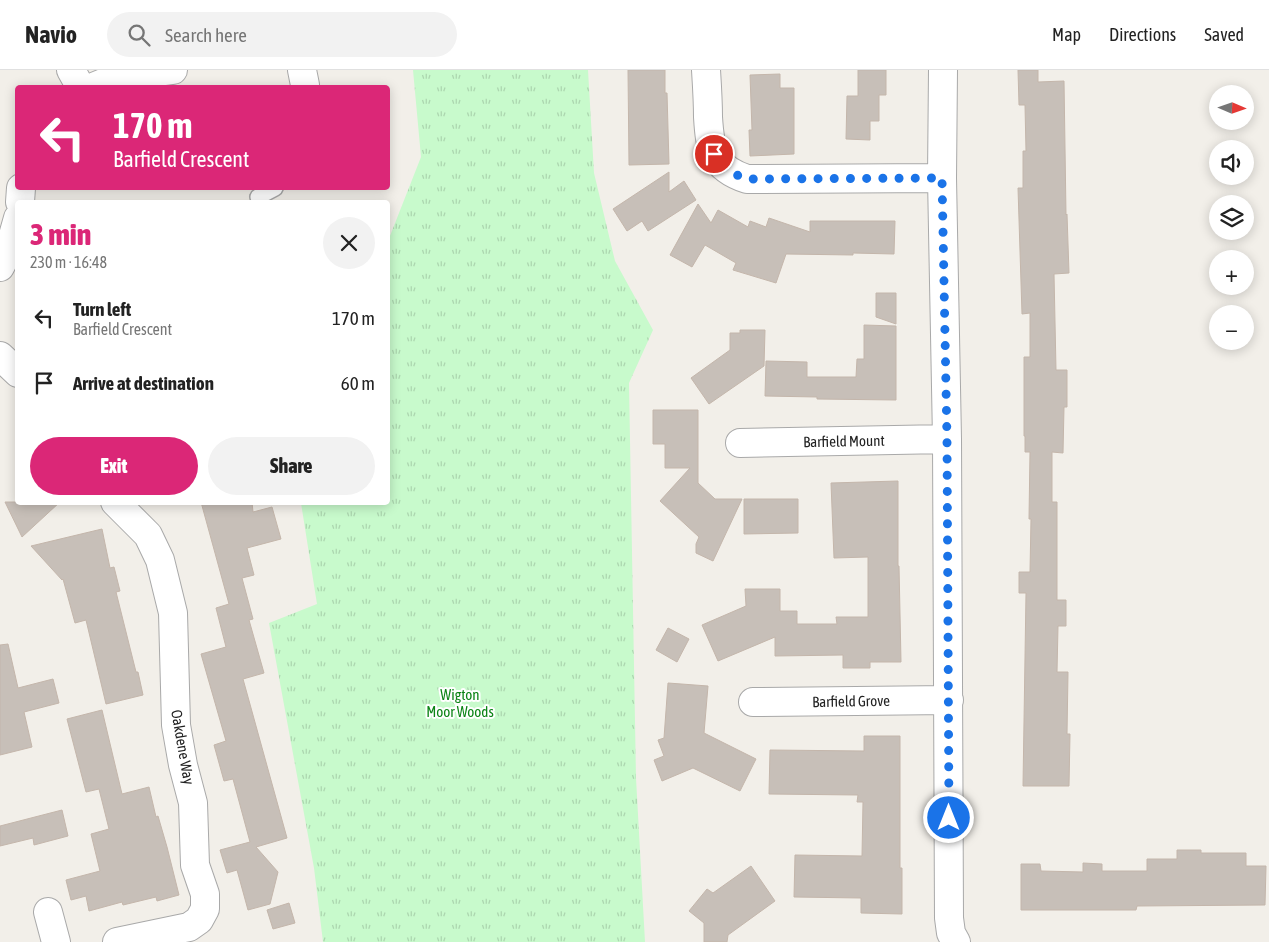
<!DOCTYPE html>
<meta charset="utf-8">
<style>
:root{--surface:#fff;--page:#f2f2f2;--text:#222;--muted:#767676;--line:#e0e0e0;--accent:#db2777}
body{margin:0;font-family:"Asap Condensed",sans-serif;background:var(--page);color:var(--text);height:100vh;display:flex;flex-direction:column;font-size:19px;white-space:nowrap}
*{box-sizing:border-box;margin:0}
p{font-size:16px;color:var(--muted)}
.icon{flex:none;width:28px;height:28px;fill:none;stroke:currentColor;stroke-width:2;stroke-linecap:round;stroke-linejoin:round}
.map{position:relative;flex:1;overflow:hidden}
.details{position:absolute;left:15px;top:130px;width:375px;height:305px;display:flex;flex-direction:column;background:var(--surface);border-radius:5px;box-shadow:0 2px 12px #0003}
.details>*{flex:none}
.banner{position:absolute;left:15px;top:15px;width:375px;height:105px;border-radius:5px;box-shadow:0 2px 12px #0003;background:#db2777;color:#fff;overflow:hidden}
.needle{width:32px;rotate:92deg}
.buttons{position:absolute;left:1209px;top:15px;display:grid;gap:10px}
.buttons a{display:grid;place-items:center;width:45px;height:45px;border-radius:50%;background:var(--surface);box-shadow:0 2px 12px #0003;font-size:25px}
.pin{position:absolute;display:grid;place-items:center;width:42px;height:42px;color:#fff;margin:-21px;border:2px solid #fff;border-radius:50%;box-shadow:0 1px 5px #0007}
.me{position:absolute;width:55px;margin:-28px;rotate:0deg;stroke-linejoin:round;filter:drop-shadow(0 0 4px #0008)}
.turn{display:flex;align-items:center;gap:18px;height:105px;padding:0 15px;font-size:22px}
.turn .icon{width:65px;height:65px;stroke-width:2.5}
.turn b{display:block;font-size:35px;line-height:42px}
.round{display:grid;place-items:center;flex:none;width:52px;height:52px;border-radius:26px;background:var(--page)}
.head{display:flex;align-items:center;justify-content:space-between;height:85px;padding:0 15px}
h1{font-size:30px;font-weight:800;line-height:38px;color:var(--accent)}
.action{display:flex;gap:10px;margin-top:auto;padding:10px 15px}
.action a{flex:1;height:58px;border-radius:30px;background:var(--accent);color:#fff;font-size:20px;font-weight:800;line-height:58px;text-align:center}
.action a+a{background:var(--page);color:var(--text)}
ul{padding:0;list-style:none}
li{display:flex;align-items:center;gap:15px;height:65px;padding:0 15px}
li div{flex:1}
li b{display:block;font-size:19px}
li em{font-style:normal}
header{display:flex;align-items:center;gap:30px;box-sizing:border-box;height:70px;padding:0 25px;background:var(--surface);border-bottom:1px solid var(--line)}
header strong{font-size:24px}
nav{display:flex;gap:28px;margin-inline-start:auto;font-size:18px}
.search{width:350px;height:45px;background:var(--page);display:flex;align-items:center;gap:12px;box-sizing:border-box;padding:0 18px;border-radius:28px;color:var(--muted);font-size:19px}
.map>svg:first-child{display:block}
.park{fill:url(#park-tufts)}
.building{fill:#c7bfb8;stroke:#c4b6ab}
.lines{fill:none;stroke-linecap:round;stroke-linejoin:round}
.lane-casing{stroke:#a9a9a9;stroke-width:18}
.street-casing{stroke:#a9a9a9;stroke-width:30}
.lane{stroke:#fff;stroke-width:15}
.street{stroke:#fff;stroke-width:28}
.route{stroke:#1a73e8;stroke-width:9;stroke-dasharray:0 16.2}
.labels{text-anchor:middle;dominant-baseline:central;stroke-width:4;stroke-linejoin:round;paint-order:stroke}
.street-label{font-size:15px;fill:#222;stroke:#fff}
.park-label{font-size:15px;fill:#0c8416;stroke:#fff}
</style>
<header>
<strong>Navio</strong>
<div class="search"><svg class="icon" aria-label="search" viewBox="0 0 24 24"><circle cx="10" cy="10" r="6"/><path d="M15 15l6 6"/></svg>Search here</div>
<nav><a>Map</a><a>Directions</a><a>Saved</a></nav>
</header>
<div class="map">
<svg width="1269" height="872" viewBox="0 0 1269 872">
<defs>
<pattern id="park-tufts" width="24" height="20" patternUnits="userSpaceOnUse" patternTransform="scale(1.25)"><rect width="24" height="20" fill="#c8facc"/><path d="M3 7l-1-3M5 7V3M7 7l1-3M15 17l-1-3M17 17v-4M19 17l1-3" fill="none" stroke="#acd6af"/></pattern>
</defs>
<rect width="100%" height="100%" fill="#f2efe9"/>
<path class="park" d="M413,0H588L594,103L615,191L653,260L629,313L636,708L645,872H323L314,798L269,553L317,534L301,433L388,432V171L421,87Z"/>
<path class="building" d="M628,0H665V23H667L669,94L629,95Z
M858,0H886V25H879V51H870V70L846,69L847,26H858Z
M1018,0H1038V12L1064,11L1066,145L1067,144L1069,203L1054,204L1056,300H1067V337H1064L1063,383L1052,382V432H1057V530H1066V556H1058L1057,602H1068L1067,664H1070L1069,716H1023L1026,523H1019V502H1030L1031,449H1029L1030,382H1025V366H1024V287H1030V243L1022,244L1018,118H1023V81H1026L1025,35H1019Z
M780,4V18H794V84L750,86L749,60H752L750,5Z
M669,102V122L684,111L696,130L648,161L642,151L627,161L613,139Z
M698,134L711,153L718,140L748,157L750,151L766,157L769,148L810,162V151H895L894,184L853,183V185L786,184L776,213L733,200L736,193L705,175L692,197L670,185Z
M876,223H896V254L876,247Z
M864,255L896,256V330L817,329V327L765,326L766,291L807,292V307H856L857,289H864Z
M740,260H765L764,296L709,334L691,308L730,280V263H740Z
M653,340H698V413L715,429H742L713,491L696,483V474L699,467L660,431L690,398H665V374H653Z
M898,411V496H899L901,592H870V598H843V585L775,586V567L718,591L702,555L746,536L745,519H780V541H797V554H837L836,547H868V487L834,488L831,413Z
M744,429H798V463L744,464Z
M5,432H60L22,467Z
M201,432H252L253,442L272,437L281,469L247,478L254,505L242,508L253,549L249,550L264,603L243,609L287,768L256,777L278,802L270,834L248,840L237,800L227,803L220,780L250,772L233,709L224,711L214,675L226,671L201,584L226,577L216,538L229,534Z
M102,459L110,498L114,497L120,521L116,522L136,602H138L143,625L106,634L86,550L75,553L63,509L62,510L31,476Z
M668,558L689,569L677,592L656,580Z
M8,574L18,618L53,609L59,633L24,642L32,677L0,685V575Z
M668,613L708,616L704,663L756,689L740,721L693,698L662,711L654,690L664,686L658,670L664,668Z
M102,640L122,724L149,717L156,747L158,746L167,777L179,825L157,831L156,827L123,835L122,832L89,841L86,826L71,830L66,810L100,801L91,764L109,759L99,719L86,722L67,649Z
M864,666H900V798H902V844L861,843V828L794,827L795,785L862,786L863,732H857L858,725L769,724L770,680L864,681Z
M62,740L68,766L34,775L33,768L0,776V756Z
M1177,780H1201V783H1246V796H1266L1265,835L1137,836L1136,840H1021V794H1040L1041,801L1083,802V793L1102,794V801H1147V789H1177Z
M751,796L775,831L728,865L727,872H704V853L689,841L707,819L713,823Z
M289,833L295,853L273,859L267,840Z"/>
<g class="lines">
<g class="lane-casing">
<path id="lane" d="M258,127L275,118"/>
</g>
<g class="street-casing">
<path id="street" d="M71,0L81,18
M302,0L305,15
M706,0C707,16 708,31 708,47C710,80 713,98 747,109L942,108
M943,0L942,108L947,369L949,848L951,863L956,872
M91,18L115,8L173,0
M20,132L21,118
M0,197L9,180L18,148
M0,286L18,303
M740,373L947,369
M115,432L148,465L160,490L173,543L176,655L183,695L193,733L195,795L205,824V839L199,850L189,857L117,872
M753,632L949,630
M48,842L56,872"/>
</g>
<use href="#lane" class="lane"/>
<use href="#street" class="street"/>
</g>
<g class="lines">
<path class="route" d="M714,84C723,98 732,104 747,109L942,108L947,369L949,748"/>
</g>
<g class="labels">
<g class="street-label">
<text transform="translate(844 371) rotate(-1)">Barfield Mount</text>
<text transform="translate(851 631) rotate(-1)">Barfield Grove</text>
<text transform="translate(183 677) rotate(80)">Oakdene Way</text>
</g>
<g class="park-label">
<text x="460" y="624">Wigton<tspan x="460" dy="17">Moor Woods</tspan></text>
</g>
</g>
</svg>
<div class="buttons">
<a><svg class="needle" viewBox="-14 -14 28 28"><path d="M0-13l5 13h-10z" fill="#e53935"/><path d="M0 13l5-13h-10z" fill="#767676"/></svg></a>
<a><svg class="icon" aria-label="sound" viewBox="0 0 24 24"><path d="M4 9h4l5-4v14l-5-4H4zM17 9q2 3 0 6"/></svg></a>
<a><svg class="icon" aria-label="layers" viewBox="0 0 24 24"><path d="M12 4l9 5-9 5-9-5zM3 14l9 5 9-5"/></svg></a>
<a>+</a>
<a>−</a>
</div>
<div class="pin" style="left:714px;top:84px;background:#d93025"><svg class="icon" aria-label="arrive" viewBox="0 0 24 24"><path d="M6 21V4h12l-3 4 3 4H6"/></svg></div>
<svg class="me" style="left:949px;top:748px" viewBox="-20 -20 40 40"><circle r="17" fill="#1a73e8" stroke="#fff" stroke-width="3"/><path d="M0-11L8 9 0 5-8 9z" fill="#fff"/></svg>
<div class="banner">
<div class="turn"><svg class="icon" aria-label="left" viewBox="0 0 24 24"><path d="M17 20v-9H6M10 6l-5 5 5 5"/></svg><div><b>170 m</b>Barfield Crescent</div></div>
</div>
<section class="details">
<div class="head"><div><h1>3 min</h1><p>230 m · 16:48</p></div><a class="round"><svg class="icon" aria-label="close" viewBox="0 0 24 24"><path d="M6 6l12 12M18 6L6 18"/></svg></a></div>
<ul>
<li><svg class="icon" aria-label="left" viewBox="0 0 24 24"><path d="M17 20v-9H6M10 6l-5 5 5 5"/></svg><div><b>Turn left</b><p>Barfield Crescent</p></div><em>170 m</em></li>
<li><svg class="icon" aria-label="arrive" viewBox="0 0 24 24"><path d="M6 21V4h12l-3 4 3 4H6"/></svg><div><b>Arrive at destination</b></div><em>60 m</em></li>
</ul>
<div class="action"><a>Exit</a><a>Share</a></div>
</section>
</div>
